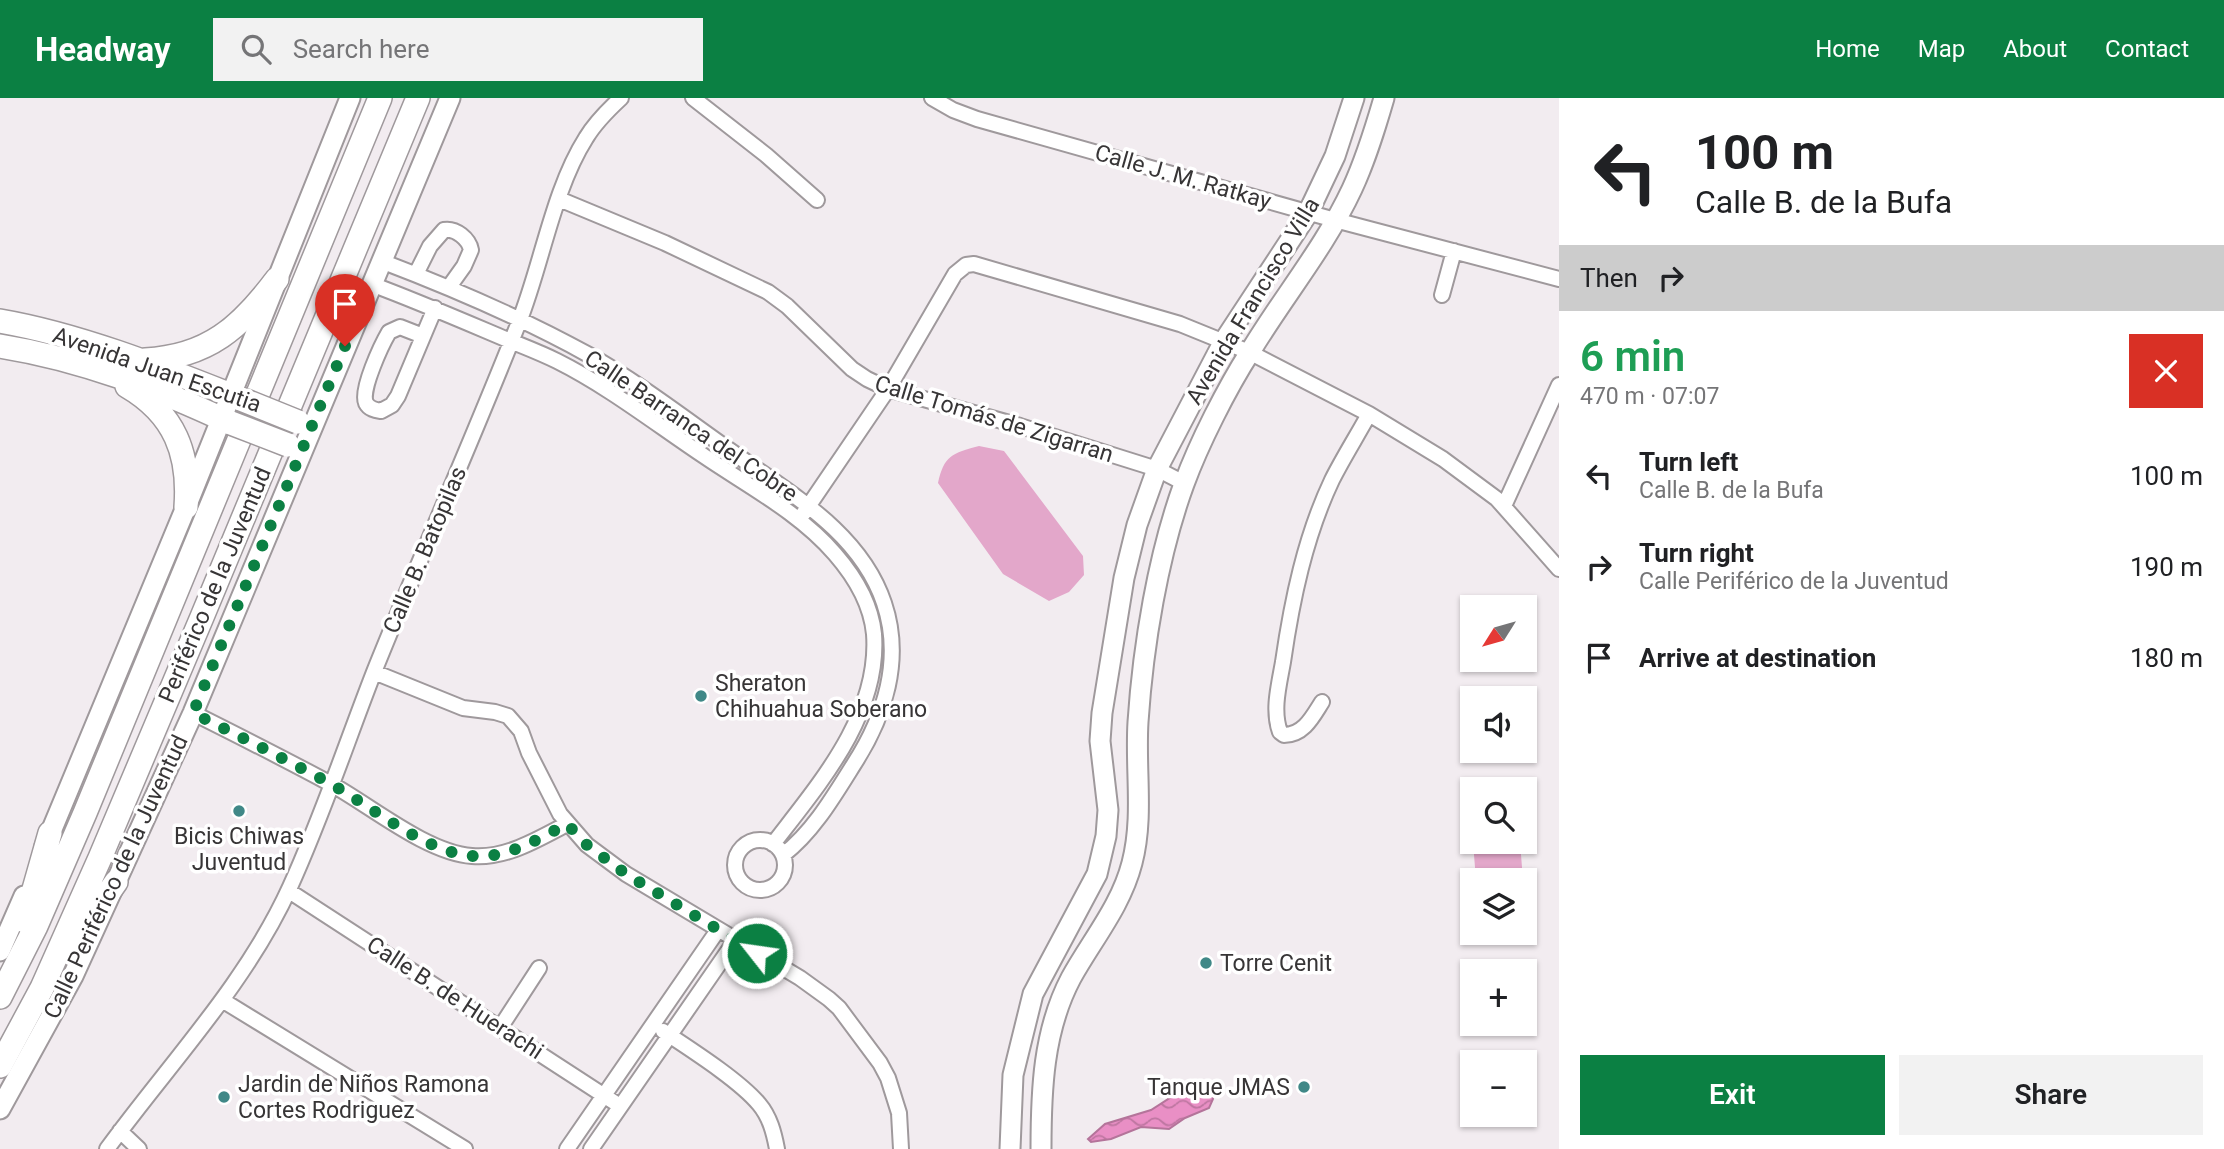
<!DOCTYPE html>
<meta charset="utf-8">
<style>
:root{--surface:#fff;--page:#f2f2f2;--text:#202124;--muted:#757577;--accent:#0b8043}
body{margin:0;font-family:Roboto,sans-serif;background:var(--page);color:var(--text);height:100vh;display:flex;flex-direction:column;font-size:26px;white-space:nowrap}
*{box-sizing:border-box;margin:0}
p{font-size:23px;color:var(--muted)}
.icon{flex:none;width:38px;height:38px;fill:none;stroke:currentColor;stroke-width:2;stroke-linecap:round;stroke-linejoin:round}
.map{position:relative;flex:1;overflow:hidden}
.sheet{display:flex;flex-direction:column;background:var(--surface);width:665px}
.sheet>*{flex:none}
.top-card{background:#fff;color:var(--text);overflow:hidden}
.needle{width:46px;rotate:233deg}
.buttons{position:absolute;left:1460px;top:497px;display:grid;gap:14px}
.buttons a{display:grid;place-items:center;width:77px;height:77px;border-radius:0px;background:var(--surface);box-shadow:0 2px 5px #0004;font-size:35px}
.pin{position:absolute;display:grid;place-items:center;width:60px;height:60px;color:#fff;margin:-72px -30px;border-radius:50% 50% 50% 0;rotate:-45deg;box-shadow:0 0 7px #0007}
.pin .icon{rotate:45deg}
.me{position:absolute;width:77px;margin:-38px;rotate:300deg;stroke-linejoin:round;filter:drop-shadow(0 0 5px #0008)}
.turn{display:flex;align-items:center;gap:24px;height:147px;padding:0 21px;font-size:32px}
.turn .icon{width:91px;height:91px;stroke-width:2.5}
.turn b{display:block;font-size:49px;line-height:60px}
.then{display:flex;align-items:center;height:66px;padding:0 21px;background:#0003;gap:14px;font-size:26px}
.round{display:grid;place-items:center;flex:none;width:74px;height:74px;border-radius:0px;background:var(--page)}
.headline{display:flex;align-items:center;justify-content:space-between;height:119px;padding:0 21px}
h1{font-size:42px;font-weight:600;line-height:52px;color:#1e9e55}
.action{display:flex;gap:14px;margin-top:auto;padding:14px 21px}
.action a{flex:1;height:80px;border-radius:0px;background:var(--accent);color:#fff;font-size:28px;font-weight:600;line-height:80px;text-align:center}
.action a+a{background:var(--page);color:var(--text)}
ul{padding:0;list-style:none}
li{display:flex;align-items:center;gap:21px;height:91px;padding:0 21px}
li div{flex:1}
li b{display:block;font-size:26px}
li em{font-style:normal}
header{display:flex;align-items:center;gap:42px;box-sizing:border-box;height:98px;padding:0 35px;background:var(--accent);color:#fff}
header strong{font-size:33px}
nav{display:flex;gap:38px;margin-inline-start:auto;font-size:24px}
.search{width:490px;height:63px;background:var(--page);display:flex;align-items:center;gap:18px;box-sizing:border-box;padding:0 24px;border-radius:0px;color:var(--muted);font-size:26px}
main{display:flex;flex:1;min-height:0}
.map>svg:first-child{display:block}
.park{fill:#e3a7ca}
.water{fill:url(#water-waves);stroke:#b4749a;stroke-width:2}
.lines{fill:none;stroke-linecap:round;stroke-linejoin:round}
.minor-casing{stroke:#9f999c;stroke-width:18}
.secondary-casing{stroke:#9f999c;stroke-width:23}
.primary-casing{stroke:#9f999c;stroke-width:26}
.trunk-casing{stroke:#9f999c;stroke-width:26}
.minor{stroke:#fff;stroke-width:14}
.secondary{stroke:#fff;stroke-width:19}
.primary{stroke:#fff;stroke-width:23}
.trunk{stroke:#fff;stroke-width:23}
.primary-bridge-casing{stroke:#9f999c;stroke-width:26;stroke-linecap:butt}
.primary-bridge{stroke:#fff;stroke-width:23}
.route{stroke:#0b8043;stroke-width:12;stroke-dasharray:0 21.6}
.poi-dot{fill:#408887;stroke:#fff;stroke-width:2.5}
.labels{text-anchor:middle;dominant-baseline:central;stroke-width:7;stroke-linejoin:round;paint-order:stroke}
.street-label{font-size:23px;fill:#373536;stroke:#fff}
.poi-label{font-size:23px;fill:#373536;stroke:#fff;text-anchor:start}
</style>
<header>
<strong>Headway</strong>
<div class="search"><svg class="icon" aria-label="search" viewBox="0 0 24 24"><circle cx="10" cy="10" r="6"/><path d="M15 15l6 6"/></svg>Search here</div>
<nav><a>Home</a><a>Map</a><a>About</a><a>Contact</a></nav>
</header>
<main>
<div class="map">
<svg width="1559" height="1051" viewBox="0 0 1559 1051">
<defs>
<pattern id="water-waves" width="16" height="10" patternUnits="userSpaceOnUse" patternTransform="scale(1.75)"><rect width="16" height="10" fill="#e98fc5"/><path d="M0 5q4-4 8 0t8 0" fill="none" stroke="#be76a1"/></pattern>
</defs>
<rect width="100%" height="100%" fill="#f2ecf0"/>
<path class="park" d="M979,348L1004,353L1083,458L1084,477L1069,494L1049,503L1003,476L938,385C944,358 952,355 979,348Z
M1473,744H1520L1523,782H1476Z"/>
<path class="water" d="M1200,987L1209,990L1213,1001L1209,1010L1185,1020L1169,1031L1141,1029L1111,1041L1091,1044L1088,1041L1105,1026L1151,1012L1173,998Z"/>
<g class="lines">
<g class="minor-casing">
<path id="minor" d="M693,0L766,57L817,102
M932,0L953,12L977,21L1335,122L1559,181
M559,101L665,145L768,194L787,208L852,271L867,281L888,291L1020,328L1157,371L1184,385
M381,163C452,190 522,220 589,257C641,286 689,324 738,358C794,398 861,436 884,505C903,561 885,618 854,666C834,698 813,734 783,757
M416,176L430,148L444,132C456,130 469,141 471,152L464,168L449,189
M371,186C417,203 463,223 508,242C525,249 541,255 557,263C609,289 656,326 704,358C748,388 800,415 835,456C855,479 871,505 874,536C880,617 819,686 773,746
M1442,197L1454,153
M423,238L400,229L389,234C382,246 360,292 366,305C369,311 375,312 381,313L392,307L398,298L435,210
M1504,408L1559,287
M799,422L888,291L955,176L966,167L974,166L1180,226L1249,254L1369,316L1443,361L1497,401L1559,471
M374,574L463,610L495,614L508,618L521,633L529,655L560,716L587,747L626,776L800,880L829,901L839,910L880,965L888,980L899,1015L901,1051
M1322,604C1313,618 1304,637 1284,637L1280,634C1272,612 1279,587 1283,564C1292,502 1305,439 1332,382C1343,360 1357,338 1369,316
M193,615C239,638 285,661 331,686C371,708 427,755 472,758C506,761 538,741 567,726
M735 767a25 25 0 1 1 50 0a25 25 0 1 1-50 0Z
M289,793L620,1008
M222,902L465,1051
M500,930L539,870
M663,933C690,951 739,982 759,1006C770,1019 774,1035 777,1051
M120,1033L139,1051
M107,1051C169,966 246,886 290,789C322,719 346,646 374,574C421,457 473,341 519,224C542,166 553,92 586,40C595,25 608,12 621,0
M567,1051L718,832
M591,1051L735,843"/>
</g>
<g class="secondary-casing">
<path id="secondary" d="M45,748L186,409L350,0
M0,853L24,798
M0,1011L73,878L193,615L450,0
M1010,1051L1013,977L1033,896L1097,776L1106,738L1108,712L1100,643L1102,615L1124,480L1137,427L1157,371L1224,243L1308,115L1335,58L1354,0
M1041,1051C1041,993 1043,933 1071,880C1092,842 1121,808 1132,765C1144,719 1135,672 1138,624C1143,548 1158,457 1184,386C1199,345 1227,290 1250,254C1283,199 1325,149 1352,91C1366,61 1375,31 1384,0"/>
</g>
<g class="primary-casing">
<path id="primary" d="M0,223C81,237 165,271 241,301
M0,248C82,261 156,290 231,325
M145,262C208,259 241,229 277,181
M127,288C175,316 190,356 186,409"/>
</g>
<g class="trunk-casing">
<path id="trunk" d="M25,823L50,735
M74,844L116,784
M0,899L36,828L85,715L380,0
M0,968L42,890L100,760L202,519L418,0"/>
</g>
<use href="#minor" class="minor"/>
<use href="#secondary" class="secondary"/>
<use href="#primary" class="primary"/>
<use href="#trunk" class="trunk"/>
<g class="primary-bridge-casing">
<path id="primary-bridge" d="M241,301L298,324
M231,325L288,347"/>
</g>
<use href="#primary-bridge" class="primary-bridge"/>
</g>
<g class="lines">
<path class="route" d="M345,248L193,615C239,638 285,661 331,686C371,708 427,755 472,758C506,761 538,741 567,726L587,747L626,776L757,855"/>
</g>
<g class="poi-dot">
<circle cx="701" cy="598" r="7"/>
<circle cx="239" cy="713" r="7"/>
<circle cx="1206" cy="865" r="7"/>
<circle cx="1304" cy="989" r="7"/>
<circle cx="224" cy="999" r="7"/>
</g>
<g class="labels">
<g class="street-label">
<text transform="translate(1183 79) rotate(16)">Calle J. M. Ratkay</text>
<text transform="translate(1253 203) rotate(-59)">Avenida Francisco Villa</text>
<text transform="translate(157 272) rotate(19)">Avenida Juan Escutia</text>
<text transform="translate(994 321) rotate(17)">Calle Tomás de Zigarran</text>
<text transform="translate(691 328) rotate(34)">Calle Barranca del Cobre</text>
<text transform="translate(425 452) rotate(-67)">Calle B. Batopilas</text>
<text transform="translate(215 487) rotate(-67)">Periférico de la Juventud</text>
<text transform="translate(116 779) rotate(-65)">Calle Periférico de la Juventud</text>
<text transform="translate(455 900) rotate(33)">Calle B. de Huerachi</text>
</g>
<g class="poi-label">
<text x="715" y="585">Sheraton<tspan x="715" dy="26">Chihuahua Soberano</tspan></text>
<text x="239" y="738" text-anchor="middle">Bicis Chiwas<tspan x="239" dy="26">Juventud</tspan></text>
<text x="1220" y="865">Torre Cenit</text>
<text x="238" y="986">Jardin de Niños Ramona<tspan x="238" dy="26">Cortes Rodriguez</tspan></text>
<text x="1290" y="989" text-anchor="end">Tanque JMAS</text>
</g>
</g>
</svg>
<div class="buttons">
<a><svg class="needle" viewBox="-14 -14 28 28"><path d="M0-13l5 13h-10z" fill="#e53935"/><path d="M0 13l5-13h-10z" fill="#757577"/></svg></a>
<a><svg class="icon" aria-label="sound" viewBox="0 0 24 24"><path d="M4 9h4l5-4v14l-5-4H4zM17 9q2 3 0 6"/></svg></a>
<a><svg class="icon" aria-label="search" viewBox="0 0 24 24"><circle cx="10" cy="10" r="6"/><path d="M15 15l6 6"/></svg></a>
<a><svg class="icon" aria-label="layers" viewBox="0 0 24 24"><path d="M12 4l9 5-9 5-9-5zM3 14l9 5 9-5"/></svg></a>
<a>+</a>
<a>−</a>
</div>
<div class="pin" style="left:345px;top:248px;background:#d93025"><svg class="icon" aria-label="arrive" viewBox="0 0 24 24"><path d="M6 21V4h12l-3 4 3 4H6"/></svg></div>
<svg class="me" style="left:757px;top:855px" viewBox="-20 -20 40 40"><circle r="17" fill="#0b8043" stroke="#fff" stroke-width="3"/><path d="M0-11L8 9 0 5-8 9z" fill="#fff"/></svg>
</div>
<section class="sheet">
<div class="top-card">
<div class="turn"><svg class="icon" aria-label="left" viewBox="0 0 24 24"><path d="M17 20v-9H6M10 6l-5 5 5 5"/></svg><div><b>100 m</b>Calle B. de la Bufa</div></div>
<div class="then">Then<svg class="icon" aria-label="right" viewBox="0 0 24 24"><path d="M7 20v-9h11M14 6l5 5-5 5"/></svg></div>
</div>
<div class="headline"><div><h1>6 min</h1><p>470 m · 07:07</p></div><a class="round" style="background:#d93025;color:#fff"><svg class="icon" aria-label="close" viewBox="0 0 24 24"><path d="M6 6l12 12M18 6L6 18"/></svg></a></div>
<ul>
<li><svg class="icon" aria-label="left" viewBox="0 0 24 24"><path d="M17 20v-9H6M10 6l-5 5 5 5"/></svg><div><b>Turn left</b><p>Calle B. de la Bufa</p></div><em>100 m</em></li>
<li><svg class="icon" aria-label="right" viewBox="0 0 24 24"><path d="M7 20v-9h11M14 6l5 5-5 5"/></svg><div><b>Turn right</b><p>Calle Periférico de la Juventud</p></div><em>190 m</em></li>
<li><svg class="icon" aria-label="arrive" viewBox="0 0 24 24"><path d="M6 21V4h12l-3 4 3 4H6"/></svg><div><b>Arrive at destination</b></div><em>180 m</em></li>
</ul>
<div class="action"><a>Exit</a><a>Share</a></div>
</section>
</main>
